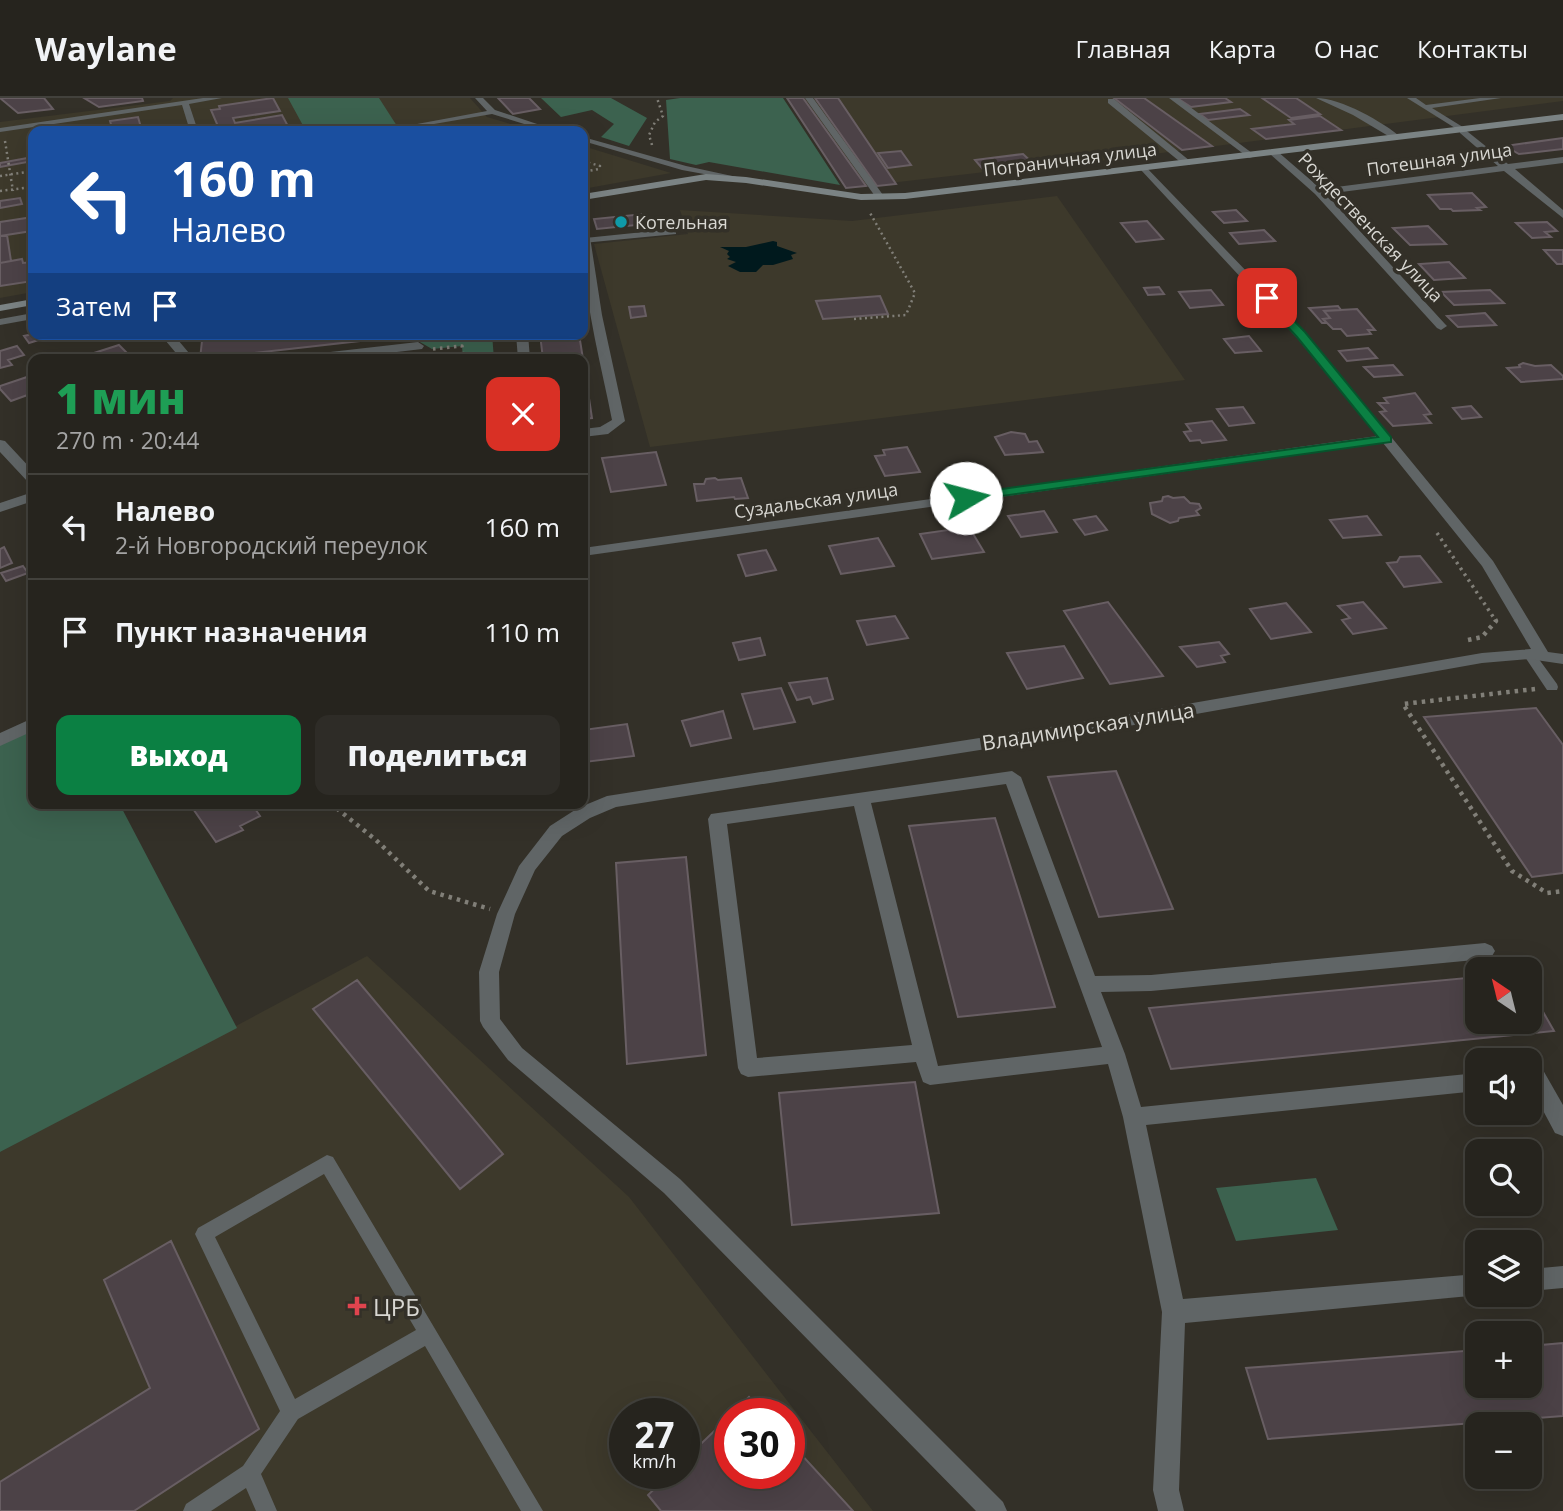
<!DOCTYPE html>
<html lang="ru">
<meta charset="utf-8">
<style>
:root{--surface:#26241e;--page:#2e2c27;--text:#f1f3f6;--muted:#a4a4a4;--line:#42413c;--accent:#0b8043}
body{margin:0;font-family:"Open Sans",sans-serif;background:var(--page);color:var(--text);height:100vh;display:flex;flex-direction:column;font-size:26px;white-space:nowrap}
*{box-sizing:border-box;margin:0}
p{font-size:23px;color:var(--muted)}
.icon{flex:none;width:38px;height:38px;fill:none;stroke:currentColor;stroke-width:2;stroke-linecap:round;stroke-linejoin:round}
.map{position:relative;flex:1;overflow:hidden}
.details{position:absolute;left:28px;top:256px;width:560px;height:455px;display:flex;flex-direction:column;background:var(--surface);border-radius:14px;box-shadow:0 7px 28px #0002,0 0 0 2px var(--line)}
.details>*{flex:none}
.top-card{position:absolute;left:28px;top:28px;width:560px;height:214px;border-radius:14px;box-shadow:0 7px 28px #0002,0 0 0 2px var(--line);background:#1a4fa0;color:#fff;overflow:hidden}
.needle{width:46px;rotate:325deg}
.tools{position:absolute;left:1465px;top:859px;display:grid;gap:14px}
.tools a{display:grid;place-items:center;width:77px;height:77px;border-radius:14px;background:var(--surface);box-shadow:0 7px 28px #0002,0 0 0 2px var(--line);font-size:35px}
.speed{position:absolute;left:609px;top:1300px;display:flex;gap:14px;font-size:35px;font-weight:700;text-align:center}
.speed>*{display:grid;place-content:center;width:91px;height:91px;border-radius:50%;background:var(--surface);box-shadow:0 7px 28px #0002,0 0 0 2px var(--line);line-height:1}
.speed small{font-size:18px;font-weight:400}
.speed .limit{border:10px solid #d22;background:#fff;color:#111}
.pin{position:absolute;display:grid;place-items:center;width:60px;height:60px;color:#fff;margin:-30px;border-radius:14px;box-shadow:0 4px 10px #0006}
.me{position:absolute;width:77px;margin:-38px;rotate:82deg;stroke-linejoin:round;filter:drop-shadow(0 0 5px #0008)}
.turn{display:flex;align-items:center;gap:24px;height:147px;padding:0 28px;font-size:32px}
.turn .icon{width:91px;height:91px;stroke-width:2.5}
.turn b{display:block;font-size:49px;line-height:60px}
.then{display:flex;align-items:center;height:66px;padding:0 28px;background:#0003;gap:14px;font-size:26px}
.round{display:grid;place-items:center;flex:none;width:74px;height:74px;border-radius:14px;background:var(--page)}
.summary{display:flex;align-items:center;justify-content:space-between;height:119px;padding:0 28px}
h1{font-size:42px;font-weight:800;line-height:52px;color:#1e9e55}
.button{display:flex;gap:14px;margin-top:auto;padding:14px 28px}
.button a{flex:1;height:80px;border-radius:14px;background:var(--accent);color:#fff;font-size:28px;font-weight:800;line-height:80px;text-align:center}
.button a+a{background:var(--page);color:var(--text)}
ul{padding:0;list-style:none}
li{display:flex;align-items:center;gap:21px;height:105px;padding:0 28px;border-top:2px solid var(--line)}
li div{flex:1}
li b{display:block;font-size:26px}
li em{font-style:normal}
header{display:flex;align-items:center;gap:42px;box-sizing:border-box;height:98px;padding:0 35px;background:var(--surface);border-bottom:2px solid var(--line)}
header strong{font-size:33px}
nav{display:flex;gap:38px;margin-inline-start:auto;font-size:24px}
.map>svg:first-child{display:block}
.built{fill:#3d392b;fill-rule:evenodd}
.green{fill:#3c624f}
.water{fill:#00191d}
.building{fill:#4c4247;stroke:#685e63;stroke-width:2}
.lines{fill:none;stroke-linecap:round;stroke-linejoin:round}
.path-far2{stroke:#817f78;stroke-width:2.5;stroke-dasharray:2 3.5;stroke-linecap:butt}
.path-far1{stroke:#817f78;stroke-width:3.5;stroke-dasharray:2.5 4.5;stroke-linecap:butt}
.path{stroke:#817f78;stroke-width:4.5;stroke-dasharray:3.5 5;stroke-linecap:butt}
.lane{fill:#606566;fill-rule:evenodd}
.street{fill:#606566;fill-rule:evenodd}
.secondary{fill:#7b8384;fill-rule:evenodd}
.route{fill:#0b8043;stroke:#07532c;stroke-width:2}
.culture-dot{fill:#0f9aa8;stroke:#333028;stroke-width:2.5}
.health-dot{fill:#e0444e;stroke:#333028;stroke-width:2.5}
.labels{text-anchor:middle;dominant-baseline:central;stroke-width:7;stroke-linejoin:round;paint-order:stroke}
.far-street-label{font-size:18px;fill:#d8d7d2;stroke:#333028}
.far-poi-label{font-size:18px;fill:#d8d7d2;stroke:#333028;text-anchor:start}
.street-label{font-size:21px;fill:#d8d7d2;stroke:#333028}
.near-poi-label{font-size:24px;fill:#d8d7d2;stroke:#333028;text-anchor:start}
</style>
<header>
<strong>Waylane</strong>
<nav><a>Главная</a><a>Карта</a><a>О нас</a><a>Контакты</a></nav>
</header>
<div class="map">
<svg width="1563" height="1413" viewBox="0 0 1563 1413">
<rect width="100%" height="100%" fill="#333028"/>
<path class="built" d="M173,0H470L487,19L535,33H33V194L0,200V24L170,3Z
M787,0H1563V3L1084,65L1081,63L846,90Z
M583,48L671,75L583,91Z
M1057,98L1185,282L650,349L594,146L688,136L680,112L852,123Z
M367,858L629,1099L873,1413H0V1054ZM625,1316H684V1376H625ZM730,1316H789V1376H730Z"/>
<path class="green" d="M288,0H379L397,28L363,33H306Z
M541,0H611L647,20L629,48L601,39L614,26L592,12L561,19Z
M680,0H783L840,87L709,64L696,67L670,61L666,2Z
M406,236H492L494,261H463L462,248L432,251Z
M33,626V705H119L237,930L0,1054V642Z
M1316,1080L1338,1132L1236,1143L1216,1090Z"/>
<path class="water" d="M773,143L777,144V148L797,155L791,157L793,161L773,167H763L756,174H740L728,168L736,164L727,161L730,159L727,156L729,153L720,149H746Z"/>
<path class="building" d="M0,0H44L53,11L18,15Z
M84,0H142L143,3L99,9Z
M273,0L280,13L233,20L235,25L282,17L289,30L220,33L211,12L220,11L219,8Z
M498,0H529L540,11L513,16Z
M787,0H803L866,88L846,90Z
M815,0H838L896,86L877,88Z
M1114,0H1144L1212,48L1182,52Z
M1177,0H1225L1231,4L1191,9Z
M1262,0H1296L1320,16L1291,20Z
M1240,11L1249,17L1208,22L1200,16Z
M1320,18L1341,32L1266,41L1252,31L1294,26L1289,22Z
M138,19L142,33H113L110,23Z
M79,27L81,33H54V31Z
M1563,40V51L1519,56L1505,48Z
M901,53L911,67L888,70L878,55Z
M1023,56L1036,68L986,75L975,62Z
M33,59V63L0,69V65Z
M1472,95L1486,109L1477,110L1480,112L1453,113L1451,111H1440L1428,97Z
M20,100L22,106L0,110V103Z
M1236,112L1247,123L1224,125L1213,114Z
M644,116L647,126L597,131L594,121Z
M33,119V140L32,133L0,138V124Z
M1147,123L1163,141L1136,144L1121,125Z
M1547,124L1557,133L1545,134L1551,139L1532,140L1516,125Z
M1428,128L1446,146L1410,147L1393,130Z
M1264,132L1275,143L1239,146L1230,135Z
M7,137L11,163L0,165V138Z
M1544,152H1563V166H1557Z
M22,161L23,165L33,164V183L0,188V165Z
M1449,164L1465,180L1434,182L1419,166Z
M1159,189L1164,196L1148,197L1144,190Z
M1211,192L1223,207L1190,210L1179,194Z
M1490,192L1504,205L1454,207L1441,194Z
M880,198L888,216L823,221L816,203Z
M644,208L646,218L631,220L629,209Z
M1338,208L1341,212L1324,213L1330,220L1323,221L1327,225H1322L1309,210Z
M1357,211L1375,232H1368L1371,236L1347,238L1341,231H1333L1323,221L1330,220L1324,213Z
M1485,215L1496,227L1458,229L1447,218Z
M33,236H42L45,240L29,245L24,238Z
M268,236H386V240L200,261L202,243Z
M540,236H579L583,261H543Z
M1249,238L1261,253L1235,255L1224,241Z
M119,247L133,261H100L94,255Z
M17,248L24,257L8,262L12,267L0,270V253Z
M1368,250L1377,260L1347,263L1339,253Z
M583,261L592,320L583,321Z
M1523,265L1535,268L1551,267L1563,278V281L1521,284L1507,270L1520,269L1519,267Z
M1393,267L1402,277L1374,279L1364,269Z
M33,277V295L11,303L0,291V288Z
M1415,295L1431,316L1424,317L1431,325L1393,328L1380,314L1386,313L1378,305H1388L1384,300Z
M1471,308L1481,319L1462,321L1453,310Z
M1243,309L1254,325L1229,328L1217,311Z
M1212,323L1226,342L1202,345L1200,342L1190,343L1184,334L1191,333L1186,326Z
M1011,334L1025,336L1029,344L1037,343L1043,354L1005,357L995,339Z
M907,349L920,374L885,378L875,358L885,357L883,352Z
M656,354L666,387L611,394L602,360Z
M715,380L718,382L741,380L748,400L735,401L734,399L697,403L694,386H704L706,381Z
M1168,398L1173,400L1184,399L1190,405L1199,406L1201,410L1196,413L1199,417L1179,420L1178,423L1170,425L1152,416L1150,405L1162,403L1163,399Z
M1044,413L1057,434L1021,439L1008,418Z
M1096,418L1107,432L1085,437L1074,422Z
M1367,418L1381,437L1343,440L1330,422Z
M969,429L984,454L932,461L920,436Z
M878,440L894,468L841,476L829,448Z
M4,449L12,465L0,470V451Z
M766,452L776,472L746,478L738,457Z
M1420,458L1441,484L1404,489L1387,465L1397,464L1400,459Z
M23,468L28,475L6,483L1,475Z
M1108,504L1163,578L1110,586L1064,513Z
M1363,504L1386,530L1353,536L1342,522L1350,520L1338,508Z
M1286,505L1311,534L1271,541L1250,511Z
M895,518L908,540L867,547L857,523Z
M760,540L765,557L739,562L733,545Z
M1219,544L1229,556L1221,558L1225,564L1197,569L1180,549Z
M1064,548L1083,580L1027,591L1007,555Z
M827,580L833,601L813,606L810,599L797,602L789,585Z
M781,590L795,624L754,631L742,596Z
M1536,610L1563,647V775L1532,779L1424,619Z
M723,613L731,640L691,648L682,623Z
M627,626L634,658L585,664L583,632Z
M1116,673L1173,811L1099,819L1048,679Z
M189,705H251L260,718L240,728L243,732L216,744Z
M995,720L1055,909L958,919L909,728Z
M686,759L706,957L627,966L616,765Z
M1477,879V924H1530V891L1554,933L1171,971L1149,910Z
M357,882L503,1056L460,1091L313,911Z
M915,984L939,1115L792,1127L779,995Z
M171,1143L259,1331L134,1413H0V1384L150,1290L104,1182Z
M1563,1245V1318L1268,1341L1246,1270L1477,1252V1288H1530V1248Z
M749,1299L765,1316H732Z
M730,1318V1376H789V1343L853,1413H661L648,1397L670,1376H684V1362Z"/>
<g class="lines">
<path class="path-far2" d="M5,43L13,93
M652,47L649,37L655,24L663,18L657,0
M583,63L600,68L599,71L583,74
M0,78L33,73
M0,93L33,89
M854,221L906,217L915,195L869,113"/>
<path class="path-far1" d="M191,241L235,236
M433,251L462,248L463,261
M238,261L289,256
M1437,435L1496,523"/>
<path class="path" d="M1468,542L1482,539L1496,523L1495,521
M1535,591L1403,606L1512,773L1547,795L1563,793
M330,705L376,742L429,793L490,811"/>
<path class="lane" d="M203,0H222L189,6L198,33H190L182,7L0,34V30Z
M475,0H483L495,12L558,33H547L492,16L405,31L401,29L487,13Z
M805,0H813L883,97V101H877Z
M1169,0H1178L1256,58L1249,60Z
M1316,0C1341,0 1383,24 1402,40L1395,42L1353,17Z
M1407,0H1416L1426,7L1480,0H1501L1432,10L1466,31L1467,33L1463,35Z
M1108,1H1114L1190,63V67H1184L1108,5Z
M583,39L686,68L746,81L742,83L682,72L583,43Z
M673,131L676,132V136L583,145V141L585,140Z
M33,215V221L0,227V221Z
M1529,552L1533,553L1557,586L1558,589L1557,592H1547L1523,556Z
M327,1057L333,1059L543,1413H521L425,1248L298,1321L261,1376L277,1413H256L246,1390L211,1413H183L186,1406L243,1368L280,1313L195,1136L198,1130ZM324,1076L416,1232L295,1301L215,1139Z"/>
<path class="street" d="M1463,30L1508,66L1563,59V65L1515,71L1563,112V120L1504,73L1326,96L1445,226L1447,228L1441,232L1437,230L1315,96L1269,55L1277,53L1321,91L1498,68L1460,35V31Z
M1144,67L1305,234L1493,463L1548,554L1563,556V566L1529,561L1482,565L1089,635L616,709L590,720L562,738L535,772L515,816L499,874L500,921L522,950L680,1081L1003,1404L1007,1413H976L664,1095L508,962L483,929L480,923L479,874L497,816L519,768L550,728L578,710L607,698L1089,623L1482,555L1531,551L1482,468L1383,345L583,458V450L1377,338L1297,240L1141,72L1139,70Z
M583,123L588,126L602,217L625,323L608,336L583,339V331L600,329L612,322C599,256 580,190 583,123Z
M160,236H173L194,261H181Z
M516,236H528L530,261H518Z
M418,244L424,248L422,251L338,261H298L304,257Z
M0,342L5,343L33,373V385L28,384L0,354Z
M33,394V403L0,414V405Z
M33,620V633L0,648V635Z
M1012,673L1021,679L1095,878L1151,877L1485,845L1492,848L1495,853L1492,858L1485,861L1151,893L1101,894L1125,956L1141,1009L1477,975V993L1146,1027L1183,1201L1477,1176V1197H1480L1185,1225L1179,1392L1184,1413H1158L1153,1392L1162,1214L1123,1019L1108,966L930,987L923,984L916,964L748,979L741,976L738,970L708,721L711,716ZM1006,686L1102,949L938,968L871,705ZM854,708L912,947L757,960L727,726Z
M1536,969L1543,972L1563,1007V1038L1555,1035L1530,988V970Z
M1563,1168V1190L1530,1193V1171Z"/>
<path class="secondary" d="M1563,16V22L905,101L861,102L746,85L706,82L583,102V96L706,76L746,79L861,96L905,95Z
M33,201V207L0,213V207Z"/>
</g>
<path class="route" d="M1263,198H1270L1305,234L1391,339V344L966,403L960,400L966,396L1378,339L1297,239L1263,202Z"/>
<circle class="culture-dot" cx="621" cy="124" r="7"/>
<path class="health-dot" d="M353.5 1197.5h7v7h7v7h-7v7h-7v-7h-7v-7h7z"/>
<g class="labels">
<g class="far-street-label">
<text transform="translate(1070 61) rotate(-7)">Пограничная улица</text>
<text transform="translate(1439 61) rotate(-8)">Потешная улица</text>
<text transform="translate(1371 129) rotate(46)">Рождественская улица</text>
<text transform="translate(816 402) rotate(-8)">Суздальская улица</text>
</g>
<g class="far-poi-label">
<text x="635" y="124">Котельная</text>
</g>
<g class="street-label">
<text transform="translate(1088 628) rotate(-9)">Владимирская улица</text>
</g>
<g class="near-poi-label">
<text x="373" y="1208">ЦРБ</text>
</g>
</g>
</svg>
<div class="tools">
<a><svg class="needle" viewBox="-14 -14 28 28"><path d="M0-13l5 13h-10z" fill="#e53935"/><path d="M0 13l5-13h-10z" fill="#a4a4a4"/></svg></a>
<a><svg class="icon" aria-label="sound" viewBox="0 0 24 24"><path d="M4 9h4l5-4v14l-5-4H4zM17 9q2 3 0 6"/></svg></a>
<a><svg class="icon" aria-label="search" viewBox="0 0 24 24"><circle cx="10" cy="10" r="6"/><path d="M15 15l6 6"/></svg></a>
<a><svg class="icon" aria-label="layers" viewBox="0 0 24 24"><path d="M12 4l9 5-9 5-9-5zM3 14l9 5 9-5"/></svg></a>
<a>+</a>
<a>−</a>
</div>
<div class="speed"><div>27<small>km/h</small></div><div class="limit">30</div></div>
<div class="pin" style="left:1267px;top:200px;background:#d93025"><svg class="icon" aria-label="arrive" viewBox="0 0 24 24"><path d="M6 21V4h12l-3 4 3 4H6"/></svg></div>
<svg class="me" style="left:966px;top:400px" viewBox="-20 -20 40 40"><circle r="19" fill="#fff"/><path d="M0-13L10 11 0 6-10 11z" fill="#0b8043"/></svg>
<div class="top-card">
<div class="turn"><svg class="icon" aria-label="left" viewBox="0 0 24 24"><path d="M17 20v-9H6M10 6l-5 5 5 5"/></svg><div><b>160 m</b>Налево</div></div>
<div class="then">Затем<svg class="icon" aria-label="arrive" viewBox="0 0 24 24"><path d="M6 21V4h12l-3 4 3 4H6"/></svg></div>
</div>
<section class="details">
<div class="summary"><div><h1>1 мин</h1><p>270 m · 20:44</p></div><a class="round" style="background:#d93025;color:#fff"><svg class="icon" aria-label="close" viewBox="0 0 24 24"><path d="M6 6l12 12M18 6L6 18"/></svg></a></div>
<ul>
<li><svg class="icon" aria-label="left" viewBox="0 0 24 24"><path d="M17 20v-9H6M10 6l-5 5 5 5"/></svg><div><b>Налево</b><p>2-й Новгородский переулок</p></div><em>160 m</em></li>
<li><svg class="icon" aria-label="arrive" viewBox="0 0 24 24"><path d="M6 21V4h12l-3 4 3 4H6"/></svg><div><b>Пункт назначения</b></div><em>110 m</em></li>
</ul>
<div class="button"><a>Выход</a><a>Поделиться</a></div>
</section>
</div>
